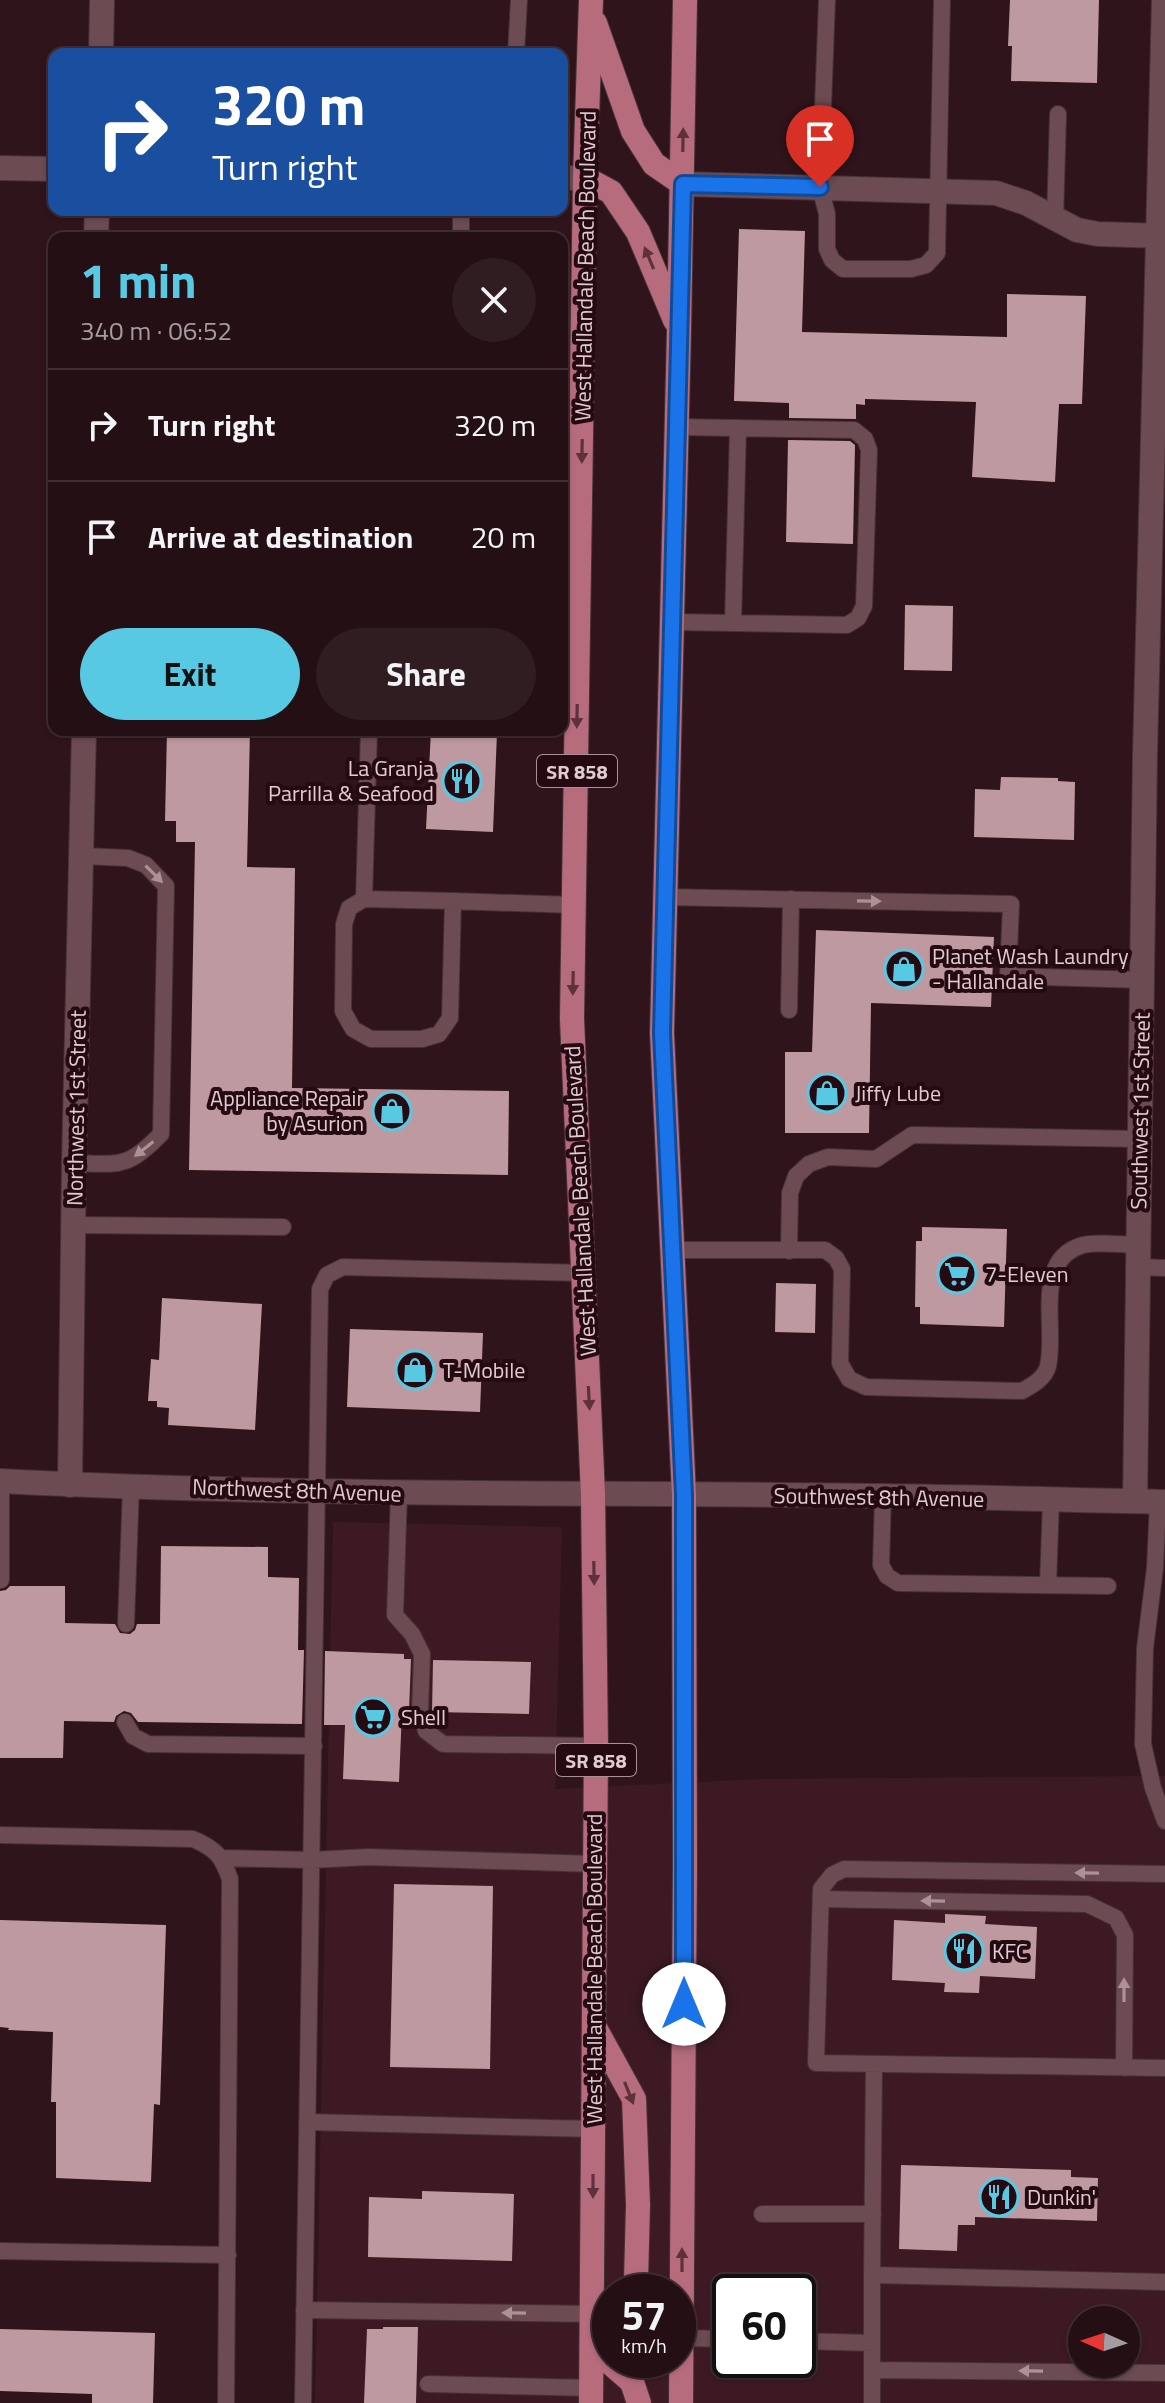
<!DOCTYPE html>
<meta charset="utf-8">
<style>
:root{--surface:#230f14;--page:#2f1d22;--text:#f1f3f6;--muted:#a39ca0;--line:#402f34;--accent:#57c9e3}
body{margin:0;font-family:"Titillium Web",sans-serif;background:var(--page);color:var(--text);height:100vh;display:flex;flex-direction:column;font-size:30px;white-space:nowrap}
*{box-sizing:border-box;margin:0}
p{font-size:26px;color:var(--muted)}
.icon{flex:none;width:44px;height:44px;fill:none;stroke:currentColor;stroke-width:2;stroke-linecap:round;stroke-linejoin:round}
.map{position:relative;flex:1;overflow:hidden}
.panel{position:absolute;left:48px;top:232px;width:520px;height:504px;display:flex;flex-direction:column;background:var(--surface);border-radius:16px;box-shadow:0 2px 6px #0004,0 0 0 2px var(--line)}
.panel>*{flex:none}
.top-card{position:absolute;left:48px;top:48px;width:520px;height:168px;border-radius:16px;box-shadow:0 2px 6px #0004,0 0 0 2px var(--line);background:#1a4fa0;color:#fff;overflow:hidden}
.needle{width:52px;rotate:273deg}
.buttons{position:absolute;left:1068px;top:2306px;display:grid;gap:16px}
.buttons a{display:grid;place-items:center;width:72px;height:72px;border-radius:50%;background:var(--surface);box-shadow:0 2px 6px #0004,0 0 0 2px var(--line);font-size:40px}
.speed{position:absolute;left:592px;top:2274px;display:flex;gap:16px;font-size:40px;font-weight:700;text-align:center}
.speed>*{display:grid;place-content:center;width:104px;height:104px;border-radius:50%;background:var(--surface);box-shadow:0 2px 6px #0004,0 0 0 2px var(--line);line-height:1}
.speed small{font-size:20px;font-weight:400}
.speed .limit{border:4px solid #111;border-radius:12px;background:#fff;color:#111}
.pin{position:absolute;display:grid;place-items:center;width:68px;height:68px;color:#fff;margin:-82px -34px;border-radius:50% 50% 50% 0;rotate:-45deg;box-shadow:0 0 8px #0007}
.pin .icon{rotate:45deg}
.me{position:absolute;width:88px;margin:-44px;rotate:0deg;stroke-linejoin:round;filter:drop-shadow(0 0 6px #0008)}
.turn{display:flex;align-items:center;gap:28px;height:168px;padding:0 32px;font-size:36px}
.turn .icon{width:104px;height:104px;stroke-width:2.5}
.turn b{display:block;font-size:56px;line-height:68px}
.round{display:grid;place-items:center;flex:none;width:84px;height:84px;border-radius:42px;background:var(--page)}
.head{display:flex;align-items:center;justify-content:space-between;height:136px;padding:0 32px}
h1{font-size:48px;font-weight:700;line-height:60px;color:var(--accent)}
.primary-button{display:flex;gap:16px;margin-top:auto;padding:16px 32px}
.primary-button a{flex:1;height:92px;border-radius:48px;background:var(--accent);color:#111;font-size:32px;font-weight:700;line-height:92px;text-align:center}
.primary-button a+a{background:var(--page);color:var(--text)}
ul{padding:0;list-style:none}
li{display:flex;align-items:center;gap:24px;height:112px;padding:0 32px;border-top:2px solid var(--line)}
li div{flex:1}
li b{display:block;font-size:30px}
li em{font-style:normal}
.map>svg:first-child{display:block}
.built{fill:#3d1a23;fill-rule:evenodd}
.building{fill:#bf99a0}
.lines{fill:none;stroke-linecap:round;stroke-linejoin:round}
.lane-casing{stroke:#463236;stroke-width:18}
.street-casing{stroke:#463236;stroke-width:26}
.secondary-casing{stroke:#463236;stroke-width:26}
.primary-casing{stroke:#463236;stroke-width:26}
.lane{stroke:#6c4b52;stroke-width:16}
.street{stroke:#6c4b52;stroke-width:24}
.secondary{stroke:#6c4b52;stroke-width:24}
.primary{stroke:#b66c7d;stroke-width:24}
.oneway{fill:#5f313d}
.oneway2{fill:#ac9297}
.route-casing{stroke:#114b97;stroke-width:20}
.route{stroke:#1a73e8;stroke-width:14}
.labels{text-anchor:middle;dominant-baseline:central;stroke-width:8;stroke-linejoin:round;paint-order:stroke}
.shield{fill:#250a12;stroke:#a89297;stroke-width:2}
.shield-label{font-size:20px;font-weight:bold;fill:#e0ccd0}
.street-label{font-size:22px;fill:#e0ccd0;stroke:#250a12}
.poi-label{font-size:22px;fill:#e0ccd0;stroke:#250a12;text-anchor:start}
</style>
<div class="map">
<svg width="1165" height="2403" viewBox="0 0 1165 2403">
<rect width="100%" height="100%" fill="#2f141b"/>
<path class="built" d="M333,1522L562,1527L555,1789L761,1779L1165,1776V2403H315ZM610,2292H678V2360H610ZM730,2292H798V2360H730ZM1082,2320H1126V2364H1082Z"/>
<path class="building" d="M1010,0H1099L1097,83L1011,81L1012,46H1008Z
M739,229L805,231L802,332L1007,337V294L1086,296L1082,404H1059L1055,482L972,477L976,402L865,399V405L856,404V419L789,418V403L734,401Z
M788,440L850,441L855,445L853,544L786,542Z
M905,605L953,606L952,671L904,670Z
M167,730H250L247,867L295,868L292,1088L509,1091L508,1175L189,1170L195,842H176V821H165Z
M431,730H493V733H497L493,832L426,829Z
M1001,777L1058,778V781L1075,782L1074,840L974,837L975,789L1000,790Z
M816,930L994,937L991,1007L871,1003L869,1133H785V1052H812Z
M922,1227L1007,1229L1004,1327L920,1324V1307H915L916,1241H922Z
M776,1283L816,1284L815,1333L775,1332Z
M162,1298L262,1304L255,1430L168,1425L169,1408L157,1407V1401H148L151,1359L159,1360Z
M350,1329L483,1333L480,1412L347,1407Z
M161,1546L268,1547V1577L299,1578L298,1650H304L302,1724L138,1722L131,1713L124,1711L116,1716L114,1722L64,1721L63,1758H0V1591L6,1590L10,1586H65V1623L115,1624L120,1633L130,1634L135,1630L137,1624H160Z
M325,1651L404,1654V1659H411L409,1711H402L399,1782L343,1779L345,1725H324Z
M433,1660L531,1662L529,1714L432,1712Z
M394,1884L493,1886L490,2069L390,2067Z
M945,1914L986,1916L985,1924L1037,1927L1035,1979L980,1976L979,1993L944,1992L945,1983L892,1980L894,1920L945,1923Z
M0,1920L166,1925L160,2105L154,2104L151,2182L56,2178V2102H51L53,2032L8,2030L9,2028L0,2027Z
M901,2165L1071,2170V2177L1098,2178L1097,2221L975,2217V2225H958L957,2251L899,2249Z
M422,2191L514,2194L512,2261L368,2257L369,2197L422,2199Z
M383,2327H418L416,2403H364L367,2329H383Z
M0,2329L155,2333L153,2403H92V2394L0,2391Z"/>
<g class="lines">
<g class="lane-casing">
<path id="lane" d="M827,0L820,187L827,214V249L832,260L843,269H911L926,265L937,253L942,0
M516,54L519,0
M1055,221L1058,114
M461,238V210
M562,383L582,396
M672,622L847,625L858,618L864,606L869,450L865,439L854,430L677,427
M733,623L738,428
M665,897L1011,904L1008,976L1143,980
M364,899L369,730
M453,901L364,899L349,908L344,924L343,1011L353,1029L371,1039H422L439,1034L450,1018L453,901L574,905
M789,1010L791,899
M74,1163C120,1164 127,1169 161,1134L166,886L146,865L128,858L82,856
M74,1225L283,1227
M672,1250H825L836,1258L842,1269L840,1363L849,1379L866,1387L1022,1391C1033,1385 1045,1378 1048,1366C1057,1328 1032,1259 1083,1245C1099,1241 1121,1245 1138,1245
M789,1251L790,1193L796,1176L809,1164L828,1157L876,1159L912,1135L1139,1139
M1137,1267L1165,1268
M1,1481V1580
M399,1493L395,1615L412,1634L422,1654L420,1712L426,1731L443,1744L596,1746
M883,1496L881,1565L887,1576L898,1583L1108,1586
M1158,1502L1155,1568L1145,1648L1143,1744L1153,1788L1165,1821
M1048,1585L1051,1500
M126,1624L131,1486
M125,1722L133,1736L148,1744L314,1746
M0,1835L193,1839C216,1849 222,1856 230,1879L226,2403
M223,1858L312,1860L368,1857L595,1864
M1165,1874L844,1869L832,1875L821,1889L816,2063L1165,2068
M821,1899L1087,1904L1116,1918L1125,1935L1124,2068
M874,2064L872,2275L1165,2282
M307,2122L593,2129
M762,2214H873
M0,2251L228,2255
M304,2310L592,2314
M681,2338L730,2339
M798,2341L872,2343V2403
M872,2343V2275
M872,2370L1165,2373
M428,2384L591,2388
M303,2403L320,1289L327,1275L343,1267L583,1273"/>
</g>
<g class="street-casing">
<path id="street" d="M101,54L102,0
M0,168L54,169
M562,178H585
M683,184L996,193L1026,203L1077,230L1098,234L1165,236
M96,238L97,210
M70,1485L74,1163L84,730
M1135,1501L1145,754L1164,0"/>
</g>
<g class="secondary-casing">
<path id="secondary" d="M0,1481C293,1496 588,1492 881,1496C976,1497 1070,1500 1165,1502"/>
</g>
<g class="primary-casing">
<path id="primary" d="M595,23L633,131L654,164L683,184
M585,178L611,192L638,232L675,320
M594,2026L634,2099L638,2205L636,2281L639,2292
M592,2347L632,2382L639,2403
M591,2403L596,1746L593,1495L572,1019L585,178L591,0
M681,2403L685,1865L684,1495L662,1033L679,330L685,0"/>
</g>
<use href="#lane" class="lane"/>
<use href="#street" class="street"/>
<use href="#secondary" class="secondary"/>
<use href="#primary" class="primary"/>
</g>
<defs><path id="oneway-solid" d="M-6-.8H1V-3.2L6.5 0L1 3.2V.8H-6Z" transform="scale(2)"/></defs>
<g class="oneway">
<use href="#oneway-solid" transform="translate(683 140) rotate(-89)"/>
<use href="#oneway-solid" transform="translate(649 258) rotate(-113)"/>
<use href="#oneway-solid" transform="translate(582 451) rotate(91)"/>
<use href="#oneway-solid" transform="translate(577 716) rotate(91)"/>
<use href="#oneway-solid" transform="translate(573 983) rotate(91)"/>
<use href="#oneway-solid" transform="translate(589 1398) rotate(87)"/>
<use href="#oneway-solid" transform="translate(594 1573) rotate(89)"/>
<use href="#oneway-solid" transform="translate(629 2093) rotate(68)"/>
<use href="#oneway-solid" transform="translate(593 2186) rotate(90)"/>
<use href="#oneway-solid" transform="translate(682 2260) rotate(-90)"/>
</g>
<g class="oneway2">
<use href="#oneway-solid" transform="translate(154 874) rotate(45)"/>
<use href="#oneway-solid" transform="translate(869 901) rotate(1)"/>
<use href="#oneway-solid" transform="translate(144 1149) rotate(142)"/>
<use href="#oneway-solid" transform="translate(1087 1873) rotate(-179)"/>
<use href="#oneway-solid" transform="translate(933 1901) rotate(-179)"/>
<use href="#oneway-solid" transform="translate(1124 1990) rotate(-90)"/>
<use href="#oneway-solid" transform="translate(514 2313) rotate(-179)"/>
<use href="#oneway-solid" transform="translate(1031 2371) rotate(-179)"/>
</g>
<g class="lines">
<g class="route-casing">
<path id="route" d="M684,2004V1495L662,1033L683,184L820,187"/>
</g>
<use href="#route" class="route"/>
</g>
<defs>
<g id="restaurant-ring" transform="scale(2)"><circle r="9.5" fill="#250a12" stroke="#57c9e3" stroke-width="1.5"/><path d="M-5-6h1v4h1v-4h1v4h1v-4h1v5L-1.5 .5V6h-2V.5L-5-1ZM5-6V6H3V1.5H1.5Q1.5-4 5-6Z" fill="#57c9e3"/></g>
<g id="shop-ring" transform="scale(2)"><circle r="9.5" fill="#250a12" stroke="#57c9e3" stroke-width="1.5"/><path d="M-5-2.5h2.3a2.7 3.5 0 0 1 5.4 0H5L5.5 6h-11ZM-1.5-2.5h3a1.5 2.3 0 0 0-3 0Z" fill="#57c9e3"/></g>
<g id="supermarket-ring" transform="scale(2)"><circle r="9.5" fill="#250a12" stroke="#57c9e3" stroke-width="1.5"/><path d="M-6-5.5h2.5l.6 2H6L4.5 2H-2.5L-4.4-4H-6ZM-1.5 3.2a1.3 1.3 0 1 0 .1 0ZM3 3.2a1.3 1.3 0 1 0 .1 0Z" fill="#57c9e3"/></g>
</defs>
<g fill-rule="evenodd">
<use href="#restaurant-ring" x="462" y="781"/>
<use href="#shop-ring" x="904" y="969"/>
<use href="#shop-ring" x="827" y="1093"/>
<use href="#shop-ring" x="392" y="1111"/>
<use href="#supermarket-ring" x="957" y="1274"/>
<use href="#shop-ring" x="415" y="1370"/>
<use href="#supermarket-ring" x="373" y="1717"/>
<use href="#restaurant-ring" x="964" y="1951"/>
<use href="#restaurant-ring" x="999" y="2197"/>
</g>
<g class="labels">
<g class="shield">
<rect x="537" y="755" width="80" height="32" rx="6"/>
<rect x="556" y="1744" width="80" height="32" rx="6"/>
</g>
<g class="shield-label">
<text x="577" y="771">SR 858</text>
<text x="596" y="1760">SR 858</text>
</g>
<g class="street-label">
<text transform="translate(585 266) rotate(-89)">West Hallandale Beach Boulevard</text>
<text transform="translate(76 1108) rotate(-89)">Northwest 1st Street</text>
<text transform="translate(1140 1111) rotate(-89)">Southwest 1st Street</text>
<text transform="translate(580 1201) rotate(-93)">West Hallandale Beach Boulevard</text>
<text transform="translate(297 1490) rotate(2)">Northwest 8th Avenue</text>
<text transform="translate(879 1497) rotate(1)">Southwest 8th Avenue</text>
<text transform="translate(594 1969) rotate(-90)">West Hallandale Beach Boulevard</text>
</g>
<g class="poi-label">
<text x="434" y="768" text-anchor="end">La Granja<tspan x="434" dy="25">Parrilla &amp; Seafood</tspan></text>
<text x="932" y="956">Planet Wash Laundry<tspan x="932" dy="25">- Hallandale</tspan></text>
<text x="855" y="1093">Jiffy Lube</text>
<text x="364" y="1098" text-anchor="end">Appliance Repair<tspan x="364" dy="25">by Asurion</tspan></text>
<text x="985" y="1274">7-Eleven</text>
<text x="443" y="1370">T-Mobile</text>
<text x="401" y="1717">Shell</text>
<text x="992" y="1951">KFC</text>
<text x="1027" y="2197">Dunkin'</text>
</g>
</g>
</svg>
<div class="buttons">
<a><svg class="needle" viewBox="-14 -14 28 28"><path d="M0-13l5 13h-10z" fill="#e53935"/><path d="M0 13l5-13h-10z" fill="#a39ca0"/></svg></a>
</div>
<div class="speed"><div>57<small>km/h</small></div><div class="limit">60</div></div>
<div class="pin" style="left:820px;top:187px;background:#d93025"><svg class="icon" aria-label="arrive" viewBox="0 0 24 24"><path d="M6 21V4h12l-3 4 3 4H6"/></svg></div>
<svg class="me" style="left:684px;top:2004px" viewBox="-20 -20 40 40"><circle r="19" fill="#fff"/><path d="M0-13L10 11 0 6-10 11z" fill="#1a73e8"/></svg>
<div class="top-card">
<div class="turn"><svg class="icon" aria-label="right" viewBox="0 0 24 24"><path d="M7 20v-9h11M14 6l5 5-5 5"/></svg><div><b>320 m</b>Turn right</div></div>
</div>
<section class="panel">
<div class="head"><div><h1>1 min</h1><p>340 m · 06:52</p></div><a class="round"><svg class="icon" aria-label="close" viewBox="0 0 24 24"><path d="M6 6l12 12M18 6L6 18"/></svg></a></div>
<ul>
<li><svg class="icon" aria-label="right" viewBox="0 0 24 24"><path d="M7 20v-9h11M14 6l5 5-5 5"/></svg><div><b>Turn right</b></div><em>320 m</em></li>
<li><svg class="icon" aria-label="arrive" viewBox="0 0 24 24"><path d="M6 21V4h12l-3 4 3 4H6"/></svg><div><b>Arrive at destination</b></div><em>20 m</em></li>
</ul>
<div class="primary-button"><a>Exit</a><a>Share</a></div>
</section>
</div>
